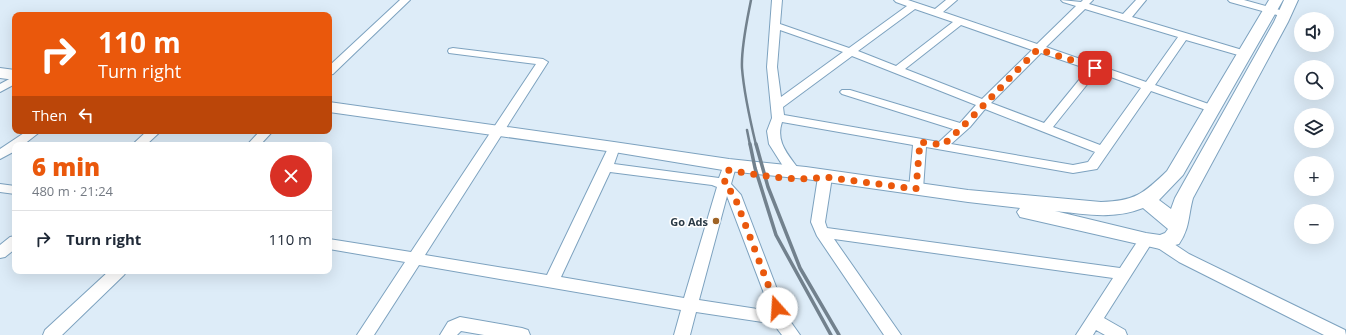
<!DOCTYPE html>
<meta charset="utf-8">
<style>
:root{--surface:#fff;--page:#f6f6f7;--text:#1f2937;--muted:#747a83;--line:#e0e1e3;--accent:#ea580c}
body{margin:0;font-family:"Open Sans",sans-serif;background:var(--page);color:var(--text);height:100vh;display:flex;flex-direction:column;font-size:15px;white-space:nowrap}
*{box-sizing:border-box;margin:0}
p{font-size:13px;color:var(--muted)}
.icon{flex:none;width:22px;height:22px;fill:none;stroke:currentColor;stroke-width:2;stroke-linecap:round;stroke-linejoin:round}
.map{position:relative;flex:1;overflow:hidden}
.details{position:absolute;left:12px;top:142px;width:320px;height:132px;display:flex;flex-direction:column;background:var(--surface);border-radius:8px;box-shadow:0 4px 16px #0002}
.details>*{flex:none}
.hud{position:absolute;left:12px;top:12px;width:320px;height:122px;border-radius:8px;box-shadow:0 4px 16px #0002;background:#ea580c;color:#fff;overflow:hidden}
.fabs{position:absolute;left:1294px;top:12px;display:grid;gap:8px}
.fabs a{display:grid;place-items:center;width:40px;height:40px;border-radius:50%;background:var(--surface);box-shadow:0 4px 16px #0002;font-size:20px}
.pin{position:absolute;display:grid;place-items:center;width:34px;height:34px;color:#fff;margin:-17px;border-radius:8px;box-shadow:0 2px 6px #0006}
.me{position:absolute;width:44px;margin:-22px;rotate:341deg;stroke-linejoin:round;filter:drop-shadow(0 0 3px #0008)}
.turn{display:flex;align-items:center;gap:14px;height:84px;padding:0 20px;font-size:18px}
.turn .icon{width:52px;height:52px;stroke-width:2.5}
.turn b{display:block;font-size:28px;line-height:34px}
.then{display:flex;align-items:center;height:38px;padding:0 20px;background:#0003;gap:8px;font-size:15px}
.round{display:grid;place-items:center;flex:none;width:42px;height:42px;border-radius:21px;background:var(--page)}
.overview{display:flex;align-items:center;justify-content:space-between;height:68px;padding:0 20px}
h1{font-size:24px;font-weight:800;line-height:30px;color:var(--accent)}
ul{padding:0;list-style:none}
li{display:flex;align-items:center;gap:12px;height:56px;padding:0 20px;border-top:1px solid var(--line)}
li div{flex:1}
li b{display:block;font-size:15px}
li em{font-style:normal}
.map>svg:first-child{display:block}
.lines{fill:none;stroke-linecap:round;stroke-linejoin:round}
.street-casing{stroke:#7da2bf;stroke-width:2}
.secondary-casing{stroke:#7da2bf;stroke-width:2}
.street{fill:#fff;fill-rule:evenodd}
.secondary{fill:#fff;fill-rule:evenodd}
.rail-far1{stroke:#72818d;stroke-width:2.5}
.rail{stroke:#72818d;stroke-width:3.5}
.route{stroke:#ea580c;stroke-width:7;stroke-dasharray:0 12.6}
.poi-dot{fill:#9f6325;stroke:#fff;stroke-width:1.5}
.labels{text-anchor:middle;dominant-baseline:central;stroke-width:3;stroke-linejoin:round;paint-order:stroke}
.poi-label{font-size:11px;font-weight:bold;fill:#293945;stroke:#fff;text-anchor:end}
</style>
<div class="map">
<svg width="1346" height="335" viewBox="0 0 1346 335">
<rect width="100%" height="100%" fill="#ddecf8"/>
<g class="lines">
<g class="street-casing">
<path id="street" d="M400,0H410L333,74L329,75V66Z
M772,0H782L780,24L849,48L907,6L896,2L894,0H908L935,9L946,0H957L943,12L1037,44L1076,6L1063,2L1061,0L1081,2L1083,0H1093L1089,4L1123,14L1136,0H1146L1132,17L1249,52L1250,54L1245,57L1186,40L1155,85L1217,107L1219,109L1217,111H1209L1151,91L1097,169L1073,173L926,147L923,189L921,192L916,193L911,192L909,189L913,145L782,122C775,143 789,155 800,171L798,174L793,175L788,174L769,144L767,131L772,118L767,67ZM915,9L953,22L896,66L858,51ZM1085,9L1178,37L1146,82L1046,47ZM961,25L1032,50L982,99L905,69ZM780,30L843,52L781,97L777,67ZM1041,53L1088,69L1044,123L991,103ZM852,56L976,105L960,123L850,90H842L840,92L842,94L953,129L939,142L784,115L783,107ZM1097,72L1141,88L1100,145L1053,127ZM985,109L1095,152L1088,162L1073,165L951,144L970,127Z
M1228,0H1244L1287,12L1289,14L1284,17L1230,2Z
M453,48L543,59L548,62L425,255L547,275L610,144H618L620,147L614,164L719,178L723,167L728,166L733,167L735,170L731,184L741,195L788,318L800,335H782L775,326L769,323L696,312L690,335H674L681,310L419,265L374,335H357L405,262L329,249V239L411,252L536,64L449,53L448,51L449,49ZM610,172L712,185L717,187L684,298L561,277ZM727,196L765,296L770,311L699,300Z
M15,76V84L0,92V84Z
M27,131H41L23,145H15V151L0,159V149Z
M147,131H161L146,145H132Z
M260,131H273L260,145H247Z
M825,173L830,174L832,177L825,222L827,228L1120,268L1141,236L1146,235L1151,236L1153,240L1151,244L1104,318L1125,330L1127,335H1105L1096,330L1093,335H1076L1113,278L834,239L901,335H884L817,236L811,222L818,177L820,174Z
M0,184L15,186V194L0,192Z
M15,236V249L5,257L0,258V245L10,237Z
M1160,237L1165,238L1189,254L1345,330L1346,335H1324L1179,262L1155,246L1153,242L1155,238Z
M109,271H127L124,275L62,335H43L45,330Z
M460,317L522,328L528,330L530,335H484L461,331L457,335H440L448,322Z"/>
</g>
<g class="secondary-casing">
<path id="secondary" d="M1269,0H1283L1183,175L1159,200L1171,209L1175,198L1274,22L1284,0H1298L1288,22L1193,198C1188,216 1190,228 1179,244L1160,249L1020,217L1017,212L1020,208L968,202L806,179L729,171L614,152L329,112V102L614,142L729,159L806,167L968,190L1101,202C1135,201 1143,194 1167,171ZM1143,208L1168,229L1165,233L1160,235L1146,233L1055,211C1086,214 1112,220 1143,208Z
M0,68L15,70V80L0,78Z"/>
</g>
<use href="#street" class="street"/>
<use href="#secondary" class="secondary"/>
<path class="rail-far1" d="M751,0C747,21 741,47 742,68C744,94 750,120 756,145
M747,130L750,145"/>
<path class="rail" d="M750,144L755,168L776,235L831,335
M756,144L768,187L800,268L839,335"/>
</g>
<g class="lines">
<path class="route" d="M777,308L734,195L724,184L728,170C759,175 793,182 825,177L916,189L920,142L943,145C976,115 1006,81 1038,49L1095,68"/>
</g>
<circle class="poi-dot" cx="716" cy="221" r="4"/>
<g class="labels">
<g class="poi-label">
<text x="708" y="221">Go Ads</text>
</g>
</g>
</svg>
<div class="fabs">
<a><svg class="icon" aria-label="sound" viewBox="0 0 24 24"><path d="M4 9h4l5-4v14l-5-4H4zM17 9q2 3 0 6"/></svg></a>
<a><svg class="icon" aria-label="search" viewBox="0 0 24 24"><circle cx="10" cy="10" r="6"/><path d="M15 15l6 6"/></svg></a>
<a><svg class="icon" aria-label="layers" viewBox="0 0 24 24"><path d="M12 4l9 5-9 5-9-5zM3 14l9 5 9-5"/></svg></a>
<a>+</a>
<a>−</a>
</div>
<div class="pin" style="left:1095px;top:68px;background:#d93025"><svg class="icon" aria-label="arrive" viewBox="0 0 24 24"><path d="M6 21V4h12l-3 4 3 4H6"/></svg></div>
<svg class="me" style="left:777px;top:308px" viewBox="-20 -20 40 40"><circle r="19" fill="#fff"/><path d="M0-13L10 11 0 6-10 11z" fill="#ea580c"/></svg>
<div class="hud">
<div class="turn"><svg class="icon" aria-label="right" viewBox="0 0 24 24"><path d="M7 20v-9h11M14 6l5 5-5 5"/></svg><div><b>110 m</b>Turn right</div></div>
<div class="then">Then<svg class="icon" aria-label="left" viewBox="0 0 24 24"><path d="M17 20v-9H6M10 6l-5 5 5 5"/></svg></div>
</div>
<section class="details">
<div class="overview"><div><h1>6 min</h1><p>480 m · 21:24</p></div><a class="round" style="background:#d93025;color:#fff"><svg class="icon" aria-label="close" viewBox="0 0 24 24"><path d="M6 6l12 12M18 6L6 18"/></svg></a></div>
<ul>
<li><svg class="icon" aria-label="right" viewBox="0 0 24 24"><path d="M7 20v-9h11M14 6l5 5-5 5"/></svg><div><b>Turn right</b></div><em>110 m</em></li>
</ul>
</section>
</div>
